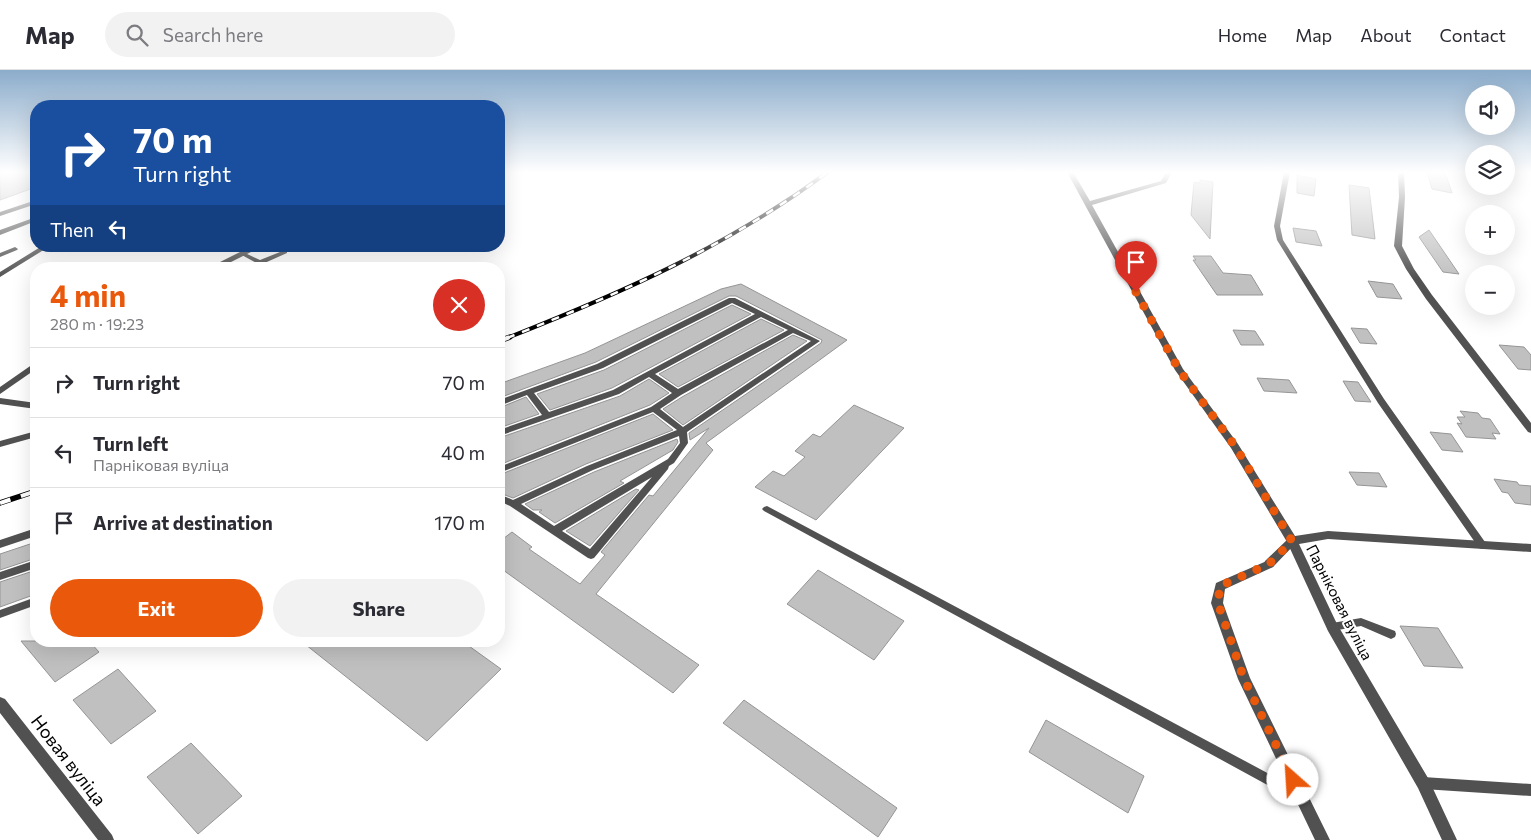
<!DOCTYPE html>
<meta charset="utf-8">
<style>
:root{--surface:#fff;--page:#f2f2f3;--text:#2b2b33;--muted:#7c7c81;--line:#e1e1e2;--accent:#ea580c}
body{margin:0;font-family:Commissioner,sans-serif;background:var(--page);color:var(--text);height:100vh;display:flex;flex-direction:column;font-size:19px;white-space:nowrap}
*{box-sizing:border-box;margin:0}
p{font-size:16px;color:var(--muted)}
.icon{flex:none;width:28px;height:28px;fill:none;stroke:currentColor;stroke-width:2;stroke-linecap:round;stroke-linejoin:round}
.map{position:relative;flex:1;overflow:hidden}
.sheet{position:absolute;left:30px;top:192px;width:475px;height:385px;display:flex;flex-direction:column;background:var(--surface);border-radius:20px;box-shadow:0 5px 20px #0002}
.sheet>*{flex:none}
.guide{position:absolute;left:30px;top:30px;width:475px;height:152px;border-radius:20px;box-shadow:0 5px 20px #0002;background:#1a4fa0;color:#fff;overflow:hidden}
.controls{position:absolute;left:1465px;top:15px;display:grid;gap:10px}
.controls a{display:grid;place-items:center;width:50px;height:50px;border-radius:50%;background:var(--surface);box-shadow:0 5px 20px #0002;font-size:25px}
.pin{position:absolute;display:grid;place-items:center;width:42px;height:42px;color:#fff;margin:-51px -21px;border-radius:50% 50% 50% 0;rotate:-45deg;box-shadow:0 0 5px #0007}
.pin .icon{rotate:45deg}
.me{position:absolute;width:55px;margin:-28px;rotate:334deg;stroke-linejoin:round;filter:drop-shadow(0 0 4px #0008)}
.turn{display:flex;align-items:center;gap:18px;height:105px;padding:0 20px;font-size:22px}
.turn .icon{width:65px;height:65px;stroke-width:2.5}
.turn b{display:block;font-size:35px;line-height:42px}
.then{display:flex;align-items:center;height:48px;padding:0 20px;background:#0003;gap:10px;font-size:19px}
.round{display:grid;place-items:center;flex:none;width:52px;height:52px;border-radius:26px;background:var(--page)}
.head{display:flex;align-items:center;justify-content:space-between;height:85px;padding:0 20px}
h1{font-size:30px;font-weight:700;line-height:38px;color:var(--accent)}
.action{display:flex;gap:10px;margin-top:auto;padding:10px 20px}
.action a{flex:1;height:58px;border-radius:30px;background:var(--accent);color:#fff;font-size:20px;font-weight:700;line-height:58px;text-align:center}
.action a+a{background:var(--page);color:var(--text)}
ul{padding:0;list-style:none}
li{display:flex;align-items:center;gap:15px;height:70px;padding:0 20px;border-top:1px solid var(--line)}
li div{flex:1}
li b{display:block;font-size:19px}
li em{font-style:normal}
header{display:flex;align-items:center;gap:30px;box-sizing:border-box;height:70px;padding:0 25px;background:var(--surface);border-bottom:1px solid var(--line)}
header strong{font-size:24px}
nav{display:flex;gap:28px;margin-inline-start:auto;font-size:18px}
.search{width:350px;height:45px;background:var(--page);display:flex;align-items:center;gap:12px;box-sizing:border-box;padding:0 18px;border-radius:28px;color:var(--muted);font-size:19px}
.map>svg:first-child{display:block}
.building{fill:#c0c0c0;stroke:#959595}
.lines{fill:none;stroke-linecap:round;stroke-linejoin:round}
.service{fill:#515151;fill-rule:evenodd}
.minor{fill:#515151;fill-rule:evenodd}
.rail-far1-casing{stroke:#000;stroke-width:4}
.rail-casing{stroke:#000;stroke-width:5.5}
.rail-far1{stroke:#fff;stroke-width:2.5;stroke-dasharray:8;stroke-linecap:butt}
.rail{stroke:#fff;stroke-width:4;stroke-dasharray:11;stroke-linecap:butt}
.route{stroke:#ea580c;stroke-width:9;stroke-dasharray:0 16.2}
.labels{text-anchor:middle;dominant-baseline:central;stroke-width:4;stroke-linejoin:round;paint-order:stroke}
.street-label{font-size:15px;fill:#000;stroke:#fff}
.near-street-label{font-size:18px;fill:#000;stroke:#fff}
</style>
<header>
<strong>Map</strong>
<div class="search"><svg class="icon" aria-label="search" viewBox="0 0 24 24"><circle cx="10" cy="10" r="6"/><path d="M15 15l6 6"/></svg>Search here</div>
<nav><a>Home</a><a>Map</a><a>About</a><a>Contact</a></nav>
</header>
<div class="map">
<svg width="1531" height="770" viewBox="0 0 1531 770">
<rect width="100%" height="100%" fill="#fff"/>
<path class="building" d="M0,102H26L36,108V117L0,130Z
M1427,102H1445L1452,123L1432,119Z
M1297,105L1316,109L1314,126L1297,123Z
M1200,110L1213,112L1210,169L1191,145L1194,112L1200,113Z
M1349,115L1369,118L1375,169L1352,165Z
M1293,158L1316,161L1322,176L1296,172Z
M1429,160L1459,204L1443,202L1419,167Z
M1193,186H1211L1223,203L1251,205L1263,225H1217L1193,190H1196Z
M1368,211L1393,214L1402,229L1377,227Z
M741,214L847,270L706,373L713,380L596,524L699,595L673,623L499,497V472L512,462L532,477L529,479L580,514L605,485L601,482L649,425L653,426L709,358L690,370L689,363L821,273L822,270L736,226H729L596,292L499,328V314L585,283L721,219Z
M732,235L751,244L612,318L550,340L537,324L604,300Z
M761,249L784,260L678,317L659,304Z
M1351,258L1367,259L1377,274L1360,273Z
M1233,260L1255,261L1264,275H1241Z
M793,265L807,271L683,355L663,339L682,327Z
M1499,275L1524,277L1531,285V300L1518,299Z
M1257,308L1289,310L1297,323L1264,321Z
M649,309L669,323L650,335L499,395V368L620,326Z
M1343,311L1358,312L1371,332L1355,331Z
M526,327L539,344L499,358V338Z
M854,335L904,358L816,450L755,417L773,401L784,406L805,387L795,381L813,364L820,367Z
M1460,341L1478,343L1482,348L1490,349L1500,364L1492,363L1496,369L1466,367L1457,353L1462,354L1457,347H1465Z
M653,344L673,360L586,394L513,428L505,425L499,405Z
M1430,362L1451,364L1463,382L1442,380Z
M677,369L678,372L673,380L620,411L624,413L555,453L539,442L542,440H533L525,434L594,402Z
M1349,402L1379,403L1387,417L1357,415Z
M1494,409L1517,412L1519,415L1531,416V435L1515,433L1508,423L1502,422Z
M636,419L639,420L590,476L566,461Z
M36,472V488L0,500V484Z
M36,500V524L0,537V512Z
M818,500L904,551L874,590L787,534Z
M1400,556L1438,558L1463,598L1424,596Z
M21,571H89L99,582L55,612Z
M301,571H462L501,599L427,671Z
M118,599L156,641L111,674L73,630Z
M744,630L897,738L878,767L723,653Z
M1046,650L1144,706L1128,743L1029,682Z
M191,673L242,726L198,764L147,707Z"/>
<g class="lines">
<path class="service" d="M1284,102H1290L1280,156L1283,170L1384,329L1485,472L1487,475L1485,478L1482,479L1479,478L1378,333L1277,170L1274,156Z
M36,130V134L0,146V142Z
M42,176H50L0,207V202Z
M257,176H271L253,181L250,179Z
M15,177L18,179L17,180L0,187V183Z
M285,180L287,181V183L260,195L240,184L241,183H245L260,190Z
M729,228H735L820,271L687,362L688,373L674,393L669,396L668,399L594,488L591,489L588,488L510,436L499,431V424L513,430L587,396L677,360L653,342L499,403V397L651,337L672,323L649,307L619,324L499,366V360L542,345L527,325L499,336V330L597,294ZM732,233L755,244L613,320L549,342L534,323L603,298ZM761,247L788,260L678,319L655,304ZM793,263L811,271L683,357L660,339L681,325ZM679,366L680,373L668,389L554,456L521,434L593,400ZM652,407L590,479L562,461Z
M0,328L36,333V339L0,334Z
M36,361V367L0,377V371Z
M767,436L1305,723L1307,727L1305,731L1301,733L1297,731L764,441L762,439L764,437Z
M36,458V466L0,478V470Z
M1292,467L1295,468L1297,471L1295,474L1273,497L1269,498L1265,497L1264,494L1265,491L1289,468Z
M36,490V498L0,510V502Z
M36,527V535L0,548V540Z
M1361,548L1395,561L1396,564L1395,567L1391,569L1361,556L1332,561L1328,560L1327,557L1328,554L1332,553Z
M1423,707L1531,714V726L1423,719L1419,717L1417,713L1419,709Z"/>
<path class="minor" d="M1067,102H1073L1090,131L1161,111L1166,102H1172L1166,113L1092,135L1183,299L1238,374L1295,466L1328,461L1531,474V482L1328,469L1299,474L1337,554L1428,708L1457,770H1442L1418,718L1328,561L1287,472L1231,378L1175,300Z
M1398,102H1404L1405,127L1402,176L1414,199L1432,225L1531,353V363L1528,362L1426,229L1406,199L1394,176L1399,127Z
M36,147V151L0,165V160Z
M250,177H256L257,179L217,199H206Z
M36,292V299L0,324V317Z
M1269,490L1273,491L1275,494L1273,497L1225,519L1223,533L1250,608L1330,770H1315L1238,609L1211,533L1216,513Z
M0,627L5,629L112,765L114,770H98L0,643Z"/>
<g class="rail-far1-casing">
<path id="rail-far1" d="M507,268C624,222 726,177 828,102"/>
</g>
<g class="rail-casing">
<path id="rail" d="M499,271L510,267
M0,433L36,421"/>
</g>
<use href="#rail-far1" class="rail-far1"/>
<use href="#rail" class="rail"/>
</g>
<linearGradient id="sky" x2="0" y2="1"><stop stop-color="#8baccb"/><stop offset="0.49" stop-color="#fff"/><stop offset="1" stop-color="#fff" stop-opacity="0"/></linearGradient>
<rect width="1531" height="209" fill="url(#sky)"/>
<g class="lines">
<path class="route" d="M1136,222L1179,300L1235,376L1292,471L1269,494L1220,516L1218,533L1244,609L1293,710"/>
</g>
<g class="labels">
<g class="street-label">
<text transform="translate(1340 532) rotate(63)">Парніковая вуліца</text>
</g>
<g class="near-street-label">
<text transform="translate(69 690) rotate(52)">Новая вуліца</text>
</g>
</g>
</svg>
<div class="controls">
<a><svg class="icon" aria-label="sound" viewBox="0 0 24 24"><path d="M4 9h4l5-4v14l-5-4H4zM17 9q2 3 0 6"/></svg></a>
<a><svg class="icon" aria-label="layers" viewBox="0 0 24 24"><path d="M12 4l9 5-9 5-9-5zM3 14l9 5 9-5"/></svg></a>
<a>+</a>
<a>−</a>
</div>
<div class="pin" style="left:1136px;top:222px;background:#d93025"><svg class="icon" aria-label="arrive" viewBox="0 0 24 24"><path d="M6 21V4h12l-3 4 3 4H6"/></svg></div>
<svg class="me" style="left:1293px;top:710px" viewBox="-20 -20 40 40"><circle r="19" fill="#fff"/><path d="M0-13L10 11 0 6-10 11z" fill="#ea580c"/></svg>
<div class="guide">
<div class="turn"><svg class="icon" aria-label="right" viewBox="0 0 24 24"><path d="M7 20v-9h11M14 6l5 5-5 5"/></svg><div><b>70 m</b>Turn right</div></div>
<div class="then">Then<svg class="icon" aria-label="left" viewBox="0 0 24 24"><path d="M17 20v-9H6M10 6l-5 5 5 5"/></svg></div>
</div>
<section class="sheet">
<div class="head"><div><h1>4 min</h1><p>280 m · 19:23</p></div><a class="round" style="background:#d93025;color:#fff"><svg class="icon" aria-label="close" viewBox="0 0 24 24"><path d="M6 6l12 12M18 6L6 18"/></svg></a></div>
<ul>
<li><svg class="icon" aria-label="right" viewBox="0 0 24 24"><path d="M7 20v-9h11M14 6l5 5-5 5"/></svg><div><b>Turn right</b></div><em>70 m</em></li>
<li><svg class="icon" aria-label="left" viewBox="0 0 24 24"><path d="M17 20v-9H6M10 6l-5 5 5 5"/></svg><div><b>Turn left</b><p>Парніковая вуліца</p></div><em>40 m</em></li>
<li><svg class="icon" aria-label="arrive" viewBox="0 0 24 24"><path d="M6 21V4h12l-3 4 3 4H6"/></svg><div><b>Arrive at destination</b></div><em>170 m</em></li>
</ul>
<div class="action"><a>Exit</a><a>Share</a></div>
</section>
</div>
